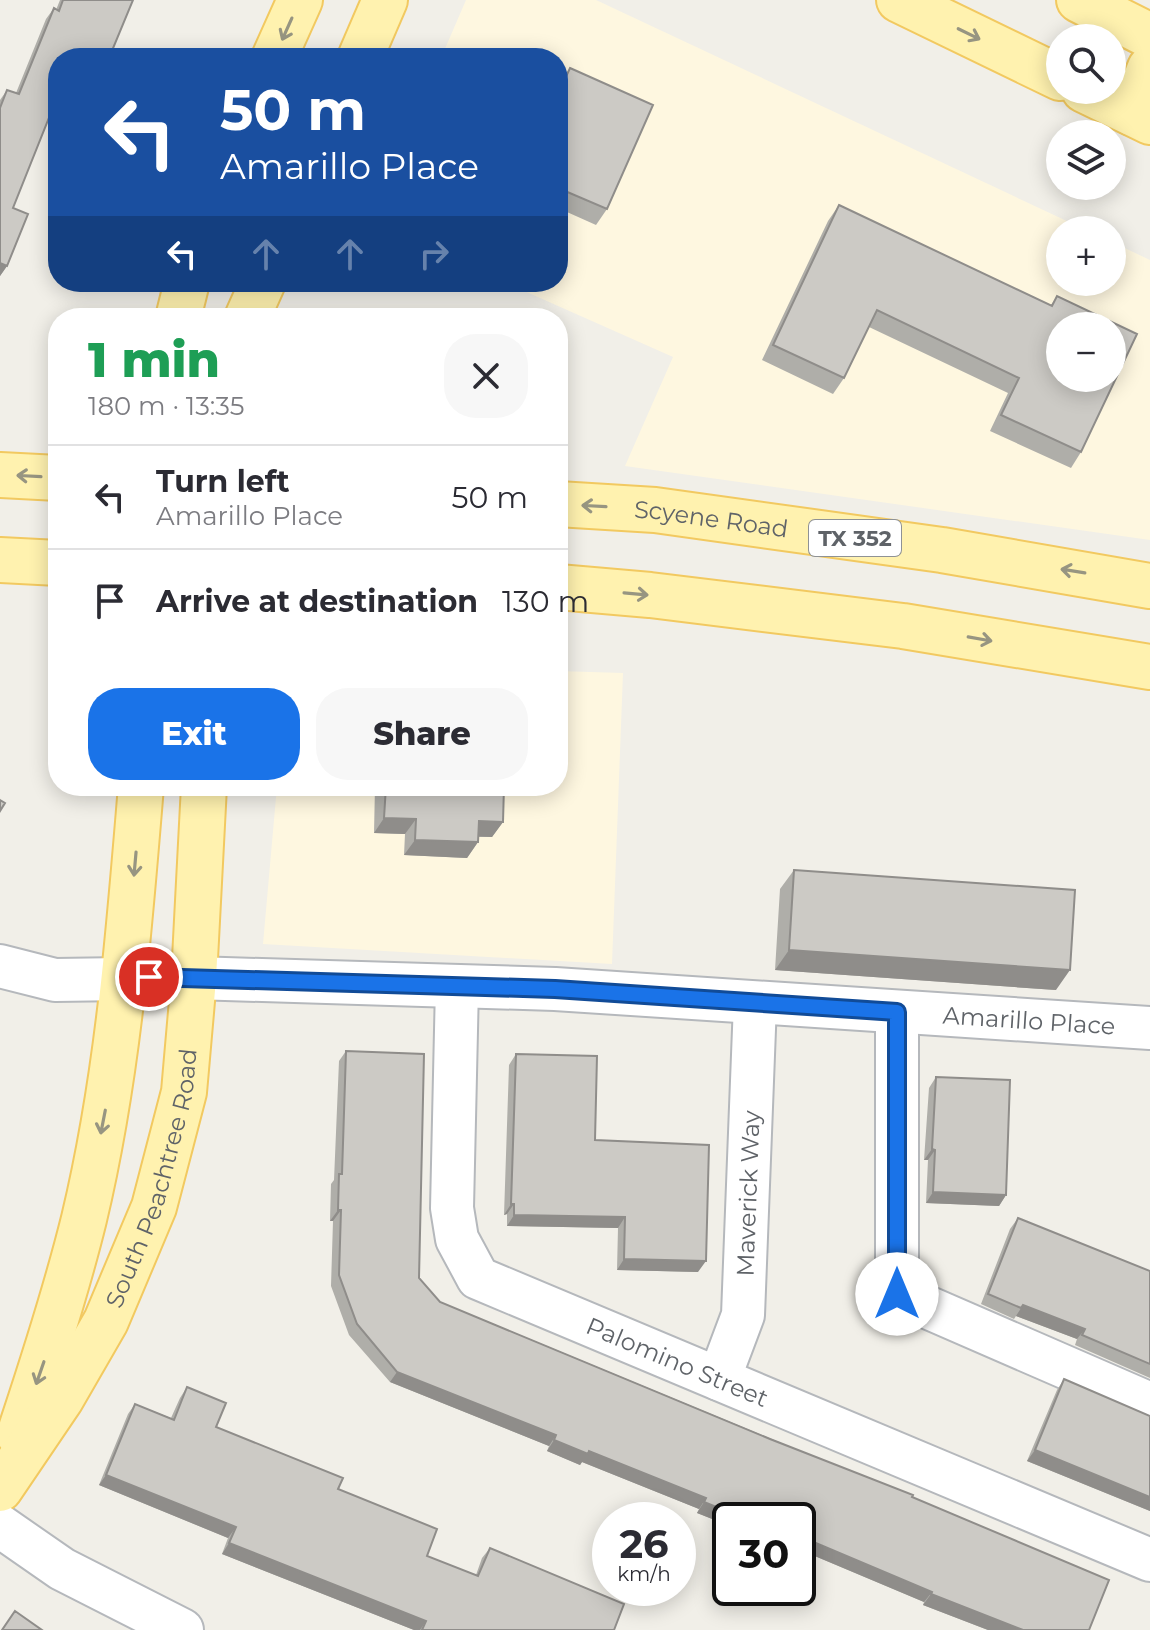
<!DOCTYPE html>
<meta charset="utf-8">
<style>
:root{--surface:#fff;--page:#f7f7f7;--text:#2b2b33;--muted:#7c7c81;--line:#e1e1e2;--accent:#1a73e8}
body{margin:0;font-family:Montserrat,sans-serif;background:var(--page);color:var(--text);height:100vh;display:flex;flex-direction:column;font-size:30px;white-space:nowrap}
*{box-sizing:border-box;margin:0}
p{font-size:26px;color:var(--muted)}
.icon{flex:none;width:44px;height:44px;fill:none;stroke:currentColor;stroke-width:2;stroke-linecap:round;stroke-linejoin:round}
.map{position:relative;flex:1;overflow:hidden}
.side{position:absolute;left:48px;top:308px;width:520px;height:488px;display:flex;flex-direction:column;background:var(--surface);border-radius:32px;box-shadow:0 4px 20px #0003}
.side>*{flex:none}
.top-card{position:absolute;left:48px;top:48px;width:520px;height:244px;border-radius:32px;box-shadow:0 4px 20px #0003;background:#1a4fa0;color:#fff;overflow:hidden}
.tools{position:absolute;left:1046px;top:24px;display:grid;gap:16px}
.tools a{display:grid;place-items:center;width:80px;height:80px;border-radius:50%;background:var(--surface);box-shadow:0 4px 20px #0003;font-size:40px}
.speed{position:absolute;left:592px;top:1502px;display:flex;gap:16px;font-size:40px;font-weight:700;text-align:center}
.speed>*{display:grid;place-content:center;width:104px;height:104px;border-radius:50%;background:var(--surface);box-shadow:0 4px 20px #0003;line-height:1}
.speed small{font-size:20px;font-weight:400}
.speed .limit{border:4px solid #111;border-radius:12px;background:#fff;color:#111}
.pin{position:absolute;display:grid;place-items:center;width:68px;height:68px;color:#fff;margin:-34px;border:4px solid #fff;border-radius:50%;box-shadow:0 2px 8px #0007}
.me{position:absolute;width:88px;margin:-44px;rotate:0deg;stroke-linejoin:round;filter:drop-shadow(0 0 6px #0008)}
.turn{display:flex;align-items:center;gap:28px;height:168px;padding:0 40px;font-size:36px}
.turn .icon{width:104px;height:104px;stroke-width:2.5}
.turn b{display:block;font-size:56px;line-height:68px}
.lanes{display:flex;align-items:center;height:76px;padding:0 40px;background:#0003;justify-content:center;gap:40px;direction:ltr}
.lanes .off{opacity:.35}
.round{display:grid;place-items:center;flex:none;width:84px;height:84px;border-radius:32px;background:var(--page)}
.headline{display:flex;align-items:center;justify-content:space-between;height:136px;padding:0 40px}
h1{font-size:48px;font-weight:800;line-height:60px;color:#1e9e55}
.action{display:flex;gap:16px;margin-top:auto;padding:16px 40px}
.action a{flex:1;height:92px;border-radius:32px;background:var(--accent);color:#fff;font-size:32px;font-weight:800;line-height:92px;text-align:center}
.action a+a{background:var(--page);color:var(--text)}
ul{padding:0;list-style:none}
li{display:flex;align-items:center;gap:24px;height:104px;padding:0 40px;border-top:2px solid var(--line)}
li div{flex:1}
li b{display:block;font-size:30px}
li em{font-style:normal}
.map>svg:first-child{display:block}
.commercial{fill:#fef7e0;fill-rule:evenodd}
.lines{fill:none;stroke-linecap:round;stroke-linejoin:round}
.minor-casing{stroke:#b5b8bc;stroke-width:46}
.major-casing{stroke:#f2c960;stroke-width:48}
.minor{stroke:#fff;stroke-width:42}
.major{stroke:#fff2af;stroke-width:44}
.wall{fill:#afaea9}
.shaded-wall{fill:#8f8d8a}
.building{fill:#cccac5;stroke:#8f8d8a;stroke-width:2;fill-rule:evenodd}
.oneway{stroke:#979581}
.route-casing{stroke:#114b97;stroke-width:20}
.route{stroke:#1a73e8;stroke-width:14}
.labels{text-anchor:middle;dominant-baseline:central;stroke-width:8;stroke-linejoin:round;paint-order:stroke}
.shield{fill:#fff;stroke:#8f9295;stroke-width:2}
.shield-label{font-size:22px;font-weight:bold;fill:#5f6368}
.street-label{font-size:24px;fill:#5f6368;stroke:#fff}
</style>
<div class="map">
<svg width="1150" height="1630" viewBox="0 0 1150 1630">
<rect width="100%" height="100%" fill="#f1efe8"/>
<path class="commercial" d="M466,0H596L1086,230H1060V282H1112V242L1150,260V540L625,466L673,357L504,282H558V58H441ZM1060,326H1112V378H1060Z
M558,671L623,673L612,964L263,944L277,786H558Z"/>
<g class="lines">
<g class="minor-casing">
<g id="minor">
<path id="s1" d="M0,966L55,980L194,978L555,989L1150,1028"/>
<path id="s2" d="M457,986L452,1208L457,1239L478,1278L1150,1560"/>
<path d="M897,1012V1294L1150,1404"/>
<path id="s3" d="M719,1379L743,1315L755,1003"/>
<path d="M0,1526L62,1569L182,1630"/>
</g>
</g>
<g class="major-casing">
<g id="major">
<path d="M899,0L1060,78"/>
<path d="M1079,0L1150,36"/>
<path d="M274,58L300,0"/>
<path d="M360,58L385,0"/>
<path d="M1084,90L1150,122"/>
<path d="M1132,113L1150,68"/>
<path d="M178,318L187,282"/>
<path d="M247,318L263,282"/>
<path d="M0,475L58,478"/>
<path id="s4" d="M558,504L655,510L942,550L1150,586"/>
<path d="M0,560L58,563"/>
<path d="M558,587L650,595L903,626L1150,667"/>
<path d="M19,1435C43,1363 66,1292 84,1219C118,1077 129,932 141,786"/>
<path id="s5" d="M0,1489L61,1399L106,1321L154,1207L184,1092L194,978L204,786"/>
</g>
</g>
<use href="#minor" class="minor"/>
<use href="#major" class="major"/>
</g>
<path class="wall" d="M60,0H133L58,58V101L56,100L13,208L7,266L0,276V100L7,90L16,93L46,19L54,8L56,10Z
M570,68L607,209L596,225L558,208V85Z
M839,205L1051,305L1057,296L1081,452L1071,468L990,431L1008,393L869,327L844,378L833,394L762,360L828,221Z
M375,786H504L503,822L492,837H478V842L467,858L404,855L405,834L374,833Z
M794,870L1056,990L775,970L780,889Z
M346,1051L419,1278L440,1302L912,1497L1089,1630H988L923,1605L924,1602L810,1554L807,1558L798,1554V1520H730V1526L697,1513L699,1509L582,1462L580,1465L547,1451L549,1446L390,1382L349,1335L331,1286L333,1221H330L331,1184L334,1180L339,1061Z
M516,1054L595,1140L698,1272L617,1270L618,1228L507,1226V1214L504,1215L509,1065Z
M936,1077L1006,1195L999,1206L926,1203L928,1160H924L929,1088Z
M1018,1218L1150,1271V1378L1075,1345L1077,1339L1016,1316L1014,1319L981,1304L1010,1229Z
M1064,1379L1150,1416V1511L1027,1461L1057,1390Z
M187,1387L216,1427L338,1489L427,1556L476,1575L482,1558L490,1548L614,1630H414L222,1554L228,1538L99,1485L128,1414L135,1404L171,1418L180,1398Z"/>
<path class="shaded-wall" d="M0,263L7,266L0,276Z
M384,818L416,819L405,834L374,833Z
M479,821L503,822L492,837L468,836Z
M415,840L478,842L467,858L404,855Z
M789,950L1070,970L1056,990L775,970Z
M932,1149L935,1150L928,1160H924Z
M933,1192L1006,1195L999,1206L926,1203Z
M511,1204H514L507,1214L504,1215Z
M338,1210H341L333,1221H330Z
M514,1215L625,1217L618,1228L507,1226Z
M624,1259L706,1261L698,1272L617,1270Z
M1023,1305L1085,1329L1077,1339L1016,1316Z
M397,1372L556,1435L549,1446L390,1382Z
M554,1440L589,1451L706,1498L699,1509L582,1462L580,1465L547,1451Z
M1035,1450L1150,1497V1511L1027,1461Z
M106,1475L236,1527L228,1538L99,1485Z
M704,1502L748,1520H730V1526L697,1513Z
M798,1540L816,1543L932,1592L924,1602L810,1554L807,1558L798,1554Z
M229,1543L426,1621L420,1630H414L222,1554Z
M931,1594L1023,1630H988L923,1605Z"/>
<path class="building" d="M63,0H133L109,58H58V95L13,208L28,214L7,266L0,263V108L7,90L19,94L54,8L59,11Z
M570,68L653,105L607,209L558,188V94Z
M839,205L1052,306L1057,296L1137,334L1081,452L1001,415L1019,378L877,310L844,378L773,345ZM1060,326H1112V378H1060Z
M386,786H504L503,822L479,821L478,842L415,840L416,819L384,818Z
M0,800L5,803L0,811Z
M794,870L1075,890L1070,970L789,950Z
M346,1051L424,1054L419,1278L440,1302L770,1439L913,1495L912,1497L1109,1580L1089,1630H1023L931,1594L932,1592L816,1543L814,1547L798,1540V1520H748L704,1502L706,1498L589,1451L588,1454L554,1440L556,1435L397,1372L357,1324L339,1275L341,1210H338L339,1174H342Z
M516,1054L597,1056L595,1140L709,1145L706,1261L624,1259L625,1217L514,1215V1204H511Z
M936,1077L1010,1080L1006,1195L933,1192L935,1150L932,1149Z
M1018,1218L1150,1271V1364L1082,1335L1085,1329L1023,1305L1021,1308L988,1294Z
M1064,1379L1150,1416V1497L1035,1450Z
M187,1387L226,1403L216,1427L343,1478L338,1489L437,1529L427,1556L478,1576L490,1548L624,1604L614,1630H422L426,1621L229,1543L236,1527L106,1475L135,1404L174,1420Z
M15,1611L42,1630H2Z"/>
<defs><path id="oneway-shaft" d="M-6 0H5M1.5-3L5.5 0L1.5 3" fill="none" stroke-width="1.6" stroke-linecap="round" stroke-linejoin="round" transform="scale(2)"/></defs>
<g class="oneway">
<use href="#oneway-shaft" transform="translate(287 29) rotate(114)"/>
<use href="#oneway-shaft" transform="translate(969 34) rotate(26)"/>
<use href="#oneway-shaft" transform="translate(29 476) rotate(-177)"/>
<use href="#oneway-shaft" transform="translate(594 506) rotate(-177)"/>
<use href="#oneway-shaft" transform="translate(1073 571) rotate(-171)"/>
<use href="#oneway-shaft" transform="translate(636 594) rotate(5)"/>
<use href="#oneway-shaft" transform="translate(980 639) rotate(10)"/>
<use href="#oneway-shaft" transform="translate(135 864) rotate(95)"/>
<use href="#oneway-shaft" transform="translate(103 1122) rotate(101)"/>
<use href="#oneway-shaft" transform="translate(40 1373) rotate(109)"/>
</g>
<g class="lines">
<g class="route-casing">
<path id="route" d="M149,977L555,989L897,1012V1294"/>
</g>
<use href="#route" class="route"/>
</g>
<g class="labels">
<rect class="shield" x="809" y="520" width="92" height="36" rx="6"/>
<g class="shield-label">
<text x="855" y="538">TX 352</text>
</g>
<g class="street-label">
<text stroke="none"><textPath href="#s4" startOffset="154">Scyene Road</textPath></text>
<text stroke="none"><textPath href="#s1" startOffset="1032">Amarillo Place</textPath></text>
<text stroke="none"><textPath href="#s5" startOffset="350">South Peachtree Road</textPath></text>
<text stroke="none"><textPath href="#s3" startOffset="190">Maverick Way</textPath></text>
<text stroke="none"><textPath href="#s2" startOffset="514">Palomino Street</textPath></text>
</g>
</g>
</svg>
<div class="tools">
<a><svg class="icon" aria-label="search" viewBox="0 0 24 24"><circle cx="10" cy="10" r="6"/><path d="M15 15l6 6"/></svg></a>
<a><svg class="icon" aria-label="layers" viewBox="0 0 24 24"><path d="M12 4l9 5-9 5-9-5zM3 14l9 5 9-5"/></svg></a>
<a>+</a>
<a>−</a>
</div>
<div class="speed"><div>26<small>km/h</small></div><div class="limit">30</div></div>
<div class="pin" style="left:149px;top:977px;background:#d93025"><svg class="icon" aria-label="arrive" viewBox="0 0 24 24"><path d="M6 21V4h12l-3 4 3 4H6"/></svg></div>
<svg class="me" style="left:897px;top:1294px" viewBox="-20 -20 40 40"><circle r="19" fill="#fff"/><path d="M0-13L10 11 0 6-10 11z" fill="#1a73e8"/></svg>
<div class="top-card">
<div class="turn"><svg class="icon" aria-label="left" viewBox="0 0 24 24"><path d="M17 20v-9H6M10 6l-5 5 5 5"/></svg><div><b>50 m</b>Amarillo Place</div></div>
<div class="lanes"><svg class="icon" aria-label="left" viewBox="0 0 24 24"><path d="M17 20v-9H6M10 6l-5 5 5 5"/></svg><svg class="icon off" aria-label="ahead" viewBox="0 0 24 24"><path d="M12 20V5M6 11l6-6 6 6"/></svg><svg class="icon off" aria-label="ahead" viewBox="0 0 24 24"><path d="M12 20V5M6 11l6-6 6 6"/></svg><svg class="icon off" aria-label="right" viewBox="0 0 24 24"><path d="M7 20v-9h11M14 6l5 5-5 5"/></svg></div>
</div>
<section class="side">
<div class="headline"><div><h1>1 min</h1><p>180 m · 13:35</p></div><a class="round"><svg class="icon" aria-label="close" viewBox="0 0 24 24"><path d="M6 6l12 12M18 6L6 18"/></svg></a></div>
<ul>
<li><svg class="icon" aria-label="left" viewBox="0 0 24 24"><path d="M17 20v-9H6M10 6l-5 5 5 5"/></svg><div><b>Turn left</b><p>Amarillo Place</p></div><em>50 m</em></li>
<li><svg class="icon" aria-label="arrive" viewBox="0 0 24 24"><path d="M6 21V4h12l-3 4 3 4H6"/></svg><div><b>Arrive at destination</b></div><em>130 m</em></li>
</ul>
<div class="action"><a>Exit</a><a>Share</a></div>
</section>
</div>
